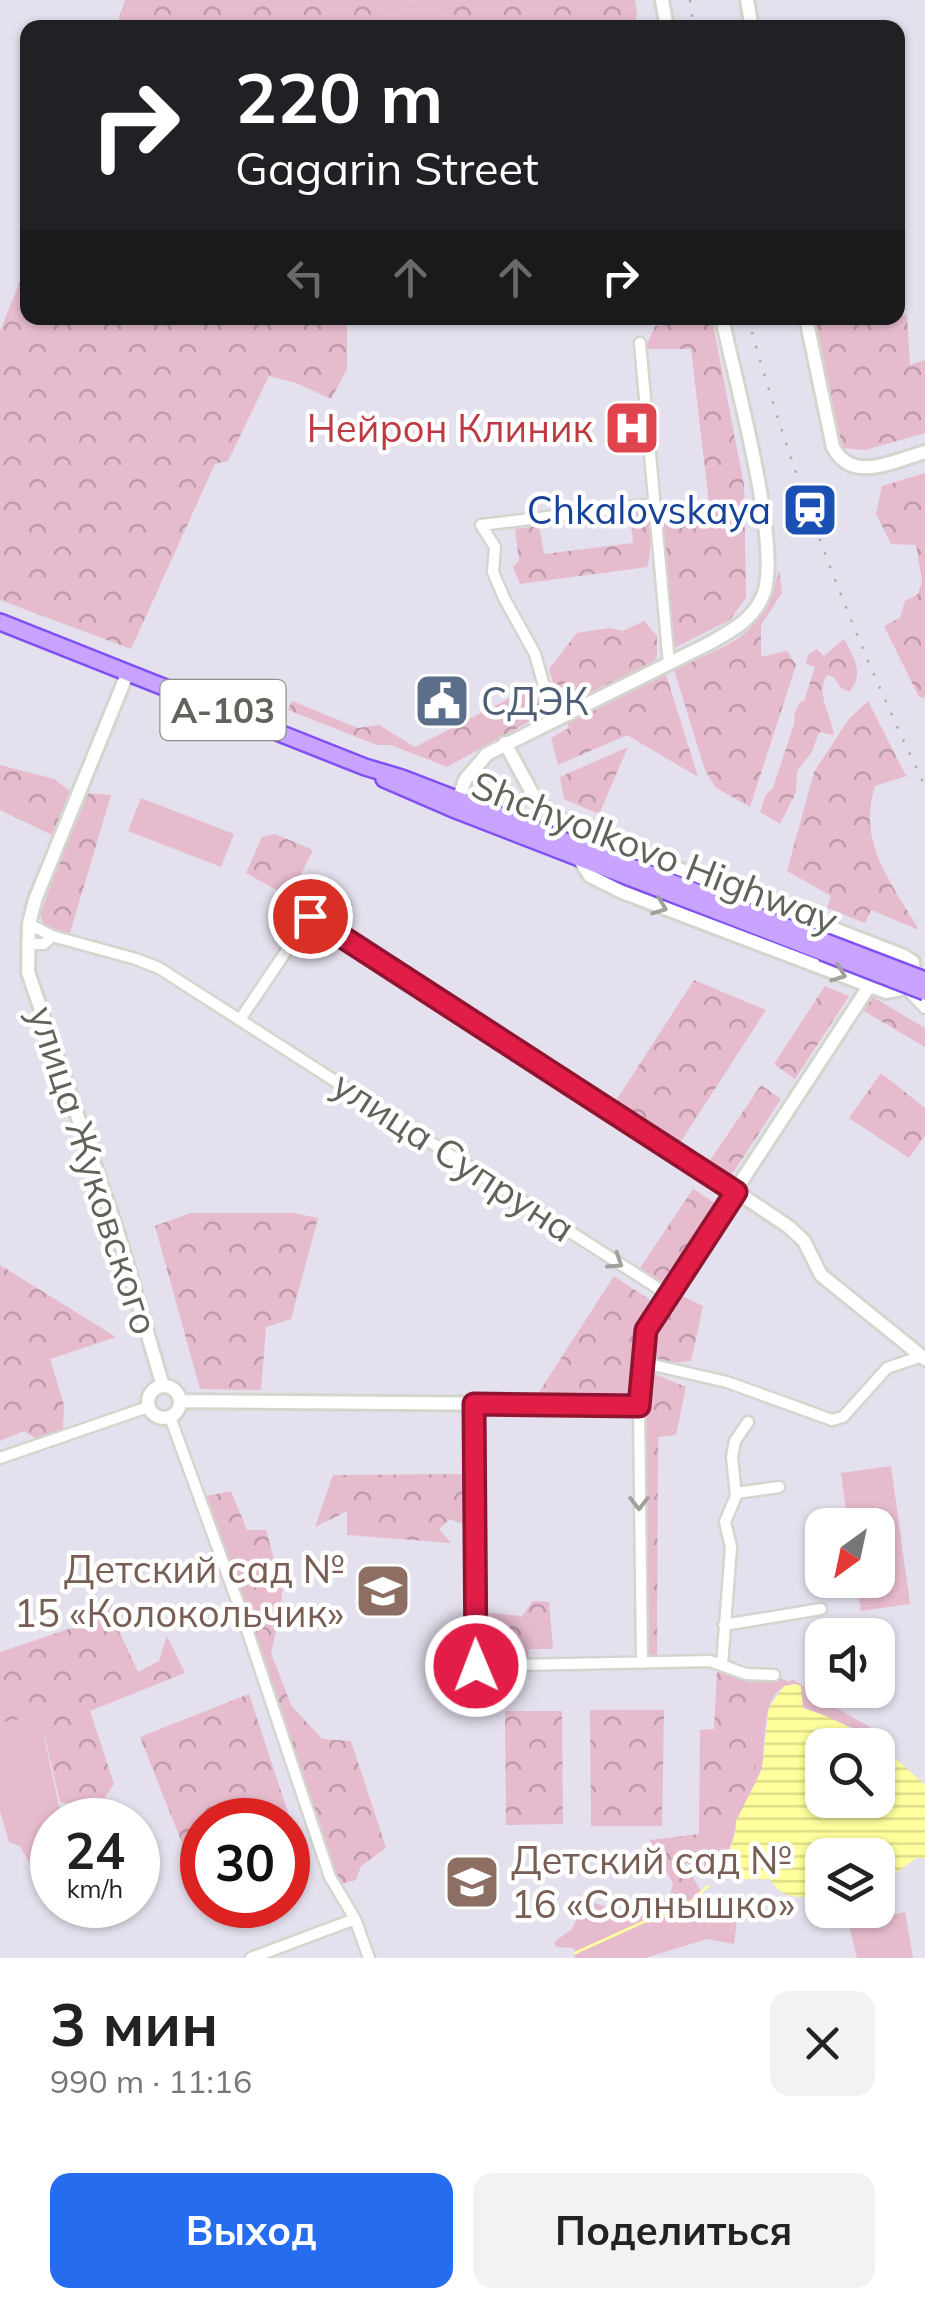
<!DOCTYPE html>
<html lang="ru">
<meta charset="utf-8">
<style>
:root{--surface:#fff;--page:#f2f2f2;--text:#222;--muted:#767676;--accent:#256dee}
body{margin:0;font-family:Mulish,sans-serif;background:var(--page);color:var(--text);height:100vh;display:flex;flex-direction:column;font-size:38px;white-space:nowrap}
*{box-sizing:border-box;margin:0}
p{font-size:32px;color:var(--muted)}
.icon{flex:none;width:55px;height:55px;fill:none;stroke:currentColor;stroke-width:2;stroke-linecap:round;stroke-linejoin:round}
.map{position:relative;height:1958px;overflow:hidden}
.details{display:flex;flex-direction:column;background:var(--surface);flex:1}
.details>*{flex:none}
.hud{position:absolute;left:20px;top:20px;width:885px;height:305px;border-radius:20px;box-shadow:0 2px 8px #0004;background:#202124;color:#fff;overflow:hidden}
.needle{width:65px;rotate:213deg}
.controls{position:absolute;left:805px;top:1508px;display:grid;gap:20px}
.controls a{display:grid;place-items:center;width:90px;height:90px;border-radius:20px;background:var(--surface);box-shadow:0 2px 8px #0004;font-size:50px}
.speed{position:absolute;left:30px;top:1798px;display:flex;gap:20px;font-size:50px;font-weight:700;text-align:center}
.speed>*{display:grid;place-content:center;width:130px;height:130px;border-radius:50%;background:var(--surface);box-shadow:0 2px 8px #0004;line-height:1}
.speed small{font-size:25px;font-weight:400}
.speed .limit{border:15px solid #d22;background:#fff;color:#111}
.pin{position:absolute;display:grid;place-items:center;width:85px;height:85px;color:#fff;margin:-42px;border:5px solid #fff;border-radius:50%;box-shadow:0 2px 10px #0007}
.me{position:absolute;width:110px;margin:-55px;rotate:359deg;stroke-linejoin:round;filter:drop-shadow(0 0 8px #0008)}
.turn{display:flex;align-items:center;gap:35px;height:210px;padding:0 50px;font-size:45px}
.turn .icon{width:130px;height:130px;stroke-width:2.5}
.turn b{display:block;font-size:70px;line-height:85px}
.lanes{display:flex;align-items:center;height:95px;padding:0 50px;background:#0003;justify-content:center;gap:50px;direction:ltr}
.lanes .off{opacity:.35}
.round{display:grid;place-items:center;flex:none;width:105px;height:105px;border-radius:20px;background:var(--page)}
.overview{display:flex;align-items:center;justify-content:space-between;height:170px;padding:0 50px}
h1{font-size:60px;font-weight:700;line-height:75px}
.cta{display:flex;gap:20px;margin-top:auto;padding:20px 50px}
.cta a{flex:1;height:115px;border-radius:20px;background:var(--accent);color:#fff;font-size:40px;font-weight:700;line-height:115px;text-align:center}
.cta a+a{background:var(--page);color:var(--text)}
.map>svg:first-child{display:block}
.grass{fill:#e6bbce}
.forest{fill:url(#forest-crowns)}
.water{fill:url(#water-rules);fill-rule:evenodd}
.lines{fill:none;stroke-linecap:round;stroke-linejoin:round}
.stream{stroke:#ffff9e;stroke-width:2.5}
.minor-casing{stroke:#d4d6ce;stroke-width:15}
.tertiary-casing{stroke:#d4d6ce;stroke-width:18}
.primary-casing{stroke:#7f51f5;stroke-width:20}
.minor{stroke:#fff;stroke-width:10}
.tertiary{stroke:#fff;stroke-width:12}
.primary{stroke:#c8a3ff;stroke-width:15}
.rail{stroke:#adaeac;stroke-width:2.5;stroke-dasharray:2.5 12;stroke-linecap:butt}
.primary-bridge-casing{stroke:#7f51f5;stroke-width:20;stroke-linecap:butt}
.primary-bridge{stroke:#c8a3ff;stroke-width:15}
.oneway{stroke:#a0a19b}
.route-casing{stroke:#92132f;stroke-width:25}
.route{stroke:#e11d48;stroke-width:18}
.labels{text-anchor:middle;dominant-baseline:central;stroke-width:9;stroke-linejoin:round;paint-order:stroke}
.shield{fill:#fff;stroke:#90918b;stroke-width:2.5}
.shield-label{font-size:35px;font-weight:bold;fill:#616259}
.health-label{font-size:38px;fill:#be3a42;stroke:#fff;text-anchor:end}
.transit-label{font-size:38px;fill:#164399;stroke:#fff;text-anchor:end}
.service-label{font-size:38px;fill:#4e5e75;stroke:#fff;text-anchor:start}
.street-label{font-size:38px;fill:#616259;stroke:#fff}
.education-label{font-size:38px;fill:#785e54;stroke:#fff;text-anchor:end}
</style>
<div class="map">
<svg width="925" height="1958" viewBox="0 0 925 1958">
<defs>
<pattern id="forest-crowns" width="20" height="18" patternUnits="userSpaceOnUse" patternTransform="scale(2.5)"><rect width="20" height="18" fill="#e6bbce"/><path d="M2 6a3 3 0 1 1 6 0M12 15a3 3 0 1 1 6 0" fill="none" stroke="#be9baa"/></pattern>
<pattern id="water-rules" width="6" height="5" patternUnits="userSpaceOnUse" patternTransform="scale(2.5)"><rect width="6" height="5" fill="#ffff9e"/><path d="M0 2.5h6" fill="none" stroke="#dddd8a"/></pattern>
</defs>
<rect width="100%" height="100%" fill="#e4e0ed"/>
<path class="grass" d="M417,5L484,27L376,28L395,12Z
M141,798L234,834L221,867L128,831Z
M891,1466L910,1604L861,1611L856,1580H878V1525H848L841,1473Z
M774,1675L789,1682L793,1679L826,1702L873,1729V1733C848,1729 826,1715 803,1708L796,1684C757,1685 768,1748 761,1771C757,1788 745,1805 736,1821C736,1838 725,1850 728,1867L715,1863L717,1852L756,1766L750,1729L759,1699L746,1676Z
M25,1718L44,1736L62,1820H52V1859L49,1867L35,1873L20,1846L9,1842L0,1811V1723Z
M693,1878L710,1906L737,1920L734,1944L707,1939L645,1958H575L574,1948L556,1947L554,1942L572,1929L586,1900L627,1914L669,1898L673,1884L690,1895Z
M905,1912L913,1958H857L849,1925Z"/>
<path class="forest" d="M125,0H635L637,15L632,27H484L417,5L395,12L376,27H116Z
M27,264L28,318H347V369L331,399L296,383L269,376L228,461L215,464L131,649L0,600V331Z
M907,315L910,365L925,360V433L865,450L842,448L813,318H868L870,322Z
M712,319L744,485L746,598L730,620L672,649L658,508L709,503L691,349H645L655,326Z
M925,473V698L919,697L884,626L900,618L905,601L918,594L922,581L916,545L891,544L876,514L882,486Z
M649,509C651,525 652,553 647,567L520,584L513,567L519,560L515,529L539,526L544,554L633,543L630,512Z
M779,570L782,593L761,625V657L787,651L796,665L750,807L715,787L705,770L674,670C735,641 760,640 779,570Z
M644,621L657,636V656L653,664L560,706L549,669L577,633L609,628L623,631Z
M844,639C854,658 865,674 849,692L840,687L834,677L827,675C815,692 831,715 834,735L819,732L812,752L797,771L796,792L780,824L760,812L766,794L773,788L795,721L794,716L799,703L804,701L815,667L806,664L808,655L817,649L824,656Z
M666,674L698,777L627,735L558,765L551,738L569,728L566,720Z
M533,686L543,714L447,767L391,745H377L288,710L292,701L358,728L379,725L415,747Z
M868,701L906,776L875,786C857,843 891,882 919,930L871,910L865,923L827,908L831,896L787,871L814,772L848,720Z
M628,747L599,814L564,799L560,777Z
M0,765L54,779L70,791L52,835L0,810Z
M84,793L111,795L70,933L45,927L40,915Z
M275,834L313,850L289,897L246,873L262,837Z
M694,980L766,1010L676,1149L612,1107Z
M825,986L849,996L795,1079L774,1064Z
M871,996L925,1028V1047L862,1010Z
M881,1073L925,1108V1136L909,1158L849,1118Z
M761,1085L781,1099L729,1179L707,1165Z
M693,1189L715,1203L662,1282L640,1268Z
M190,1213H294L318,1218L291,1319L266,1327L261,1390L200,1389L155,1226Z
M0,1265L116,1337L50,1359L64,1405L63,1429L37,1439L24,1431L0,1441Z
M614,1276L650,1300C629,1332 630,1365 629,1403L534,1400Z
M676,1293L703,1306L691,1361L672,1363L647,1358L657,1320Z
M645,1370L686,1387L676,1435L658,1437L657,1659H645L642,1406Z
M468,1474L469,1527L450,1519L439,1529L451,1543L347,1535V1511L315,1527L333,1475Z
M231,1491L247,1530H266L282,1588L281,1610L271,1653L291,1705L322,1739L351,1741L386,1848L361,1866L356,1880L337,1885L207,1496Z
M533,1601L549,1602L553,1649H529L528,1657H479V1612L522,1616Z
M109,1602L116,1609L118,1629L138,1672L159,1661L167,1636L185,1673L90,1711L114,1784L98,1808L60,1802L45,1737L25,1718L0,1723V1652L78,1626Z
M717,1670C742,1670 747,1678 760,1699L750,1729L756,1766L717,1852L715,1872L696,1863L682,1864L693,1878L690,1896L673,1884L650,1840L699,1834L700,1730L714,1729Z
M249,1694L303,1858L288,1863V1820H202V1894L140,1737Z
M590,1710H664L662,1826H591Z
M562,1711L563,1824L506,1825L505,1711Z"/>
<path class="water" d="M796,1684L801,1686L803,1708C850,1722 888,1750 925,1785V1859L918,1857L890,1877L878,1878V1855H822V1894C800,1898 783,1901 770,1879H739L730,1874C724,1850 737,1842 736,1821L762,1769L769,1707L784,1686ZM822,1745H878V1800H822Z"/>
<g class="lines">
<path class="stream" d="M692,1904L720,1902
M575,1953L650,1919L680,1912L708,1886"/>
<g class="minor-casing">
<path id="minor" d="M640,343L669,664
M553,718L535,654L504,598L493,572L495,547L481,525L653,504
M29,924L52,936L136,959L159,968L667,1294
M27,944H44L52,936
M906,988L925,1008
M241,1018L310,916L737,1192
M640,1362L727,1382L832,1420L843,1417L887,1368L922,1356
M473,1403L475,1666L710,1661L746,1674L774,1675
M639,1405L642,1663
M170,1417L239,1606L330,1877L355,1919L369,1958
M0,1458L148,1407
M736,1493L779,1487
M724,1625L821,1609
M722,1665L731,1547L725,1522L736,1496L732,1457L735,1441L748,1422
M251,1958L355,1919"/>
</g>
<g class="tertiary-casing">
<path id="tertiary" d="M662,0L667,28
M747,0L752,28
M806,318L833,447C852,484 893,461 925,452
M128,672L35,900L29,924L28,972L118,1234L163,1386
M505,743L537,802L573,828L904,956L913,962L914,976L906,988L886,992L622,892L590,876L579,859
M456,806L465,780L487,754L708,644C731,631 754,620 764,593C781,543 734,376 722,318
M737,1192L789,1227L804,1241L821,1275L925,1359
M148 1402a16 16 0 1 1 32 0a16 16 0 1 1-32 0Z
M180,1401L639,1405L642,1349L653,1316L870,985"/>
</g>
<g class="primary-casing">
<path id="primary" d="M0,622L365,767L402,778L826,942
M384,779L458,811L822,952"/>
</g>
<use href="#minor" class="minor"/>
<use href="#tertiary" class="tertiary"/>
<use href="#primary" class="primary"/>
<path class="rail" d="M690,0L694,28
M748,318C793,480 852,635 925,786"/>
<g class="primary-bridge-casing">
<path id="primary-bridge" d="M826,942L925,980
M822,952L925,992"/>
</g>
<use href="#primary-bridge" class="primary-bridge"/>
</g>
<defs><path id="oneway-chevron" d="M-2-3.5L2.5 0L-2 3.5" fill="none" stroke-width="1.6" stroke-linecap="round" stroke-linejoin="round" transform="scale(2.5)"/></defs>
<g class="oneway">
<use href="#oneway-chevron" transform="translate(660 907) rotate(21)"/>
<use href="#oneway-chevron" transform="translate(839 974) rotate(21)"/>
<use href="#oneway-chevron" transform="translate(616 1262) rotate(33)"/>
<use href="#oneway-chevron" transform="translate(639 1503) rotate(90)"/>
</g>
<g class="lines">
<g class="route-casing">
<path id="route" d="M310,916L736,1192L646,1330L639,1406L474,1404L476,1666"/>
</g>
<use href="#route" class="route"/>
</g>
<defs>
<g id="hospital-square" transform="scale(2.875)"><rect x="-9" y="-9" width="18" height="18" rx="4" fill="#e0444e" stroke="#fff"/><path d="M-5-5h3v3.5h4V-5h3V5h-3V1.5h-4V5h-3Z" fill="#fff"/></g>
<g id="station-square" transform="scale(2.875)"><rect x="-9" y="-9" width="18" height="18" rx="4" fill="#1a4fb4" stroke="#fff"/><path d="M-3-6H3Q5-6 5-4V2Q5 4 3 4L4.5 6H3L1.5 4h-3L-3 6H-4.5L-3 4Q-5 4-5 2V-4Q-5-6-3-6ZM-3.5-4v3h7v-3ZM-3.5 1v1.5H-2V1ZM2 1v1.5H3.5V1Z" fill="#fff"/></g>
<g id="civic-square" transform="scale(2.875)"><rect x="-9" y="-9" width="18" height="18" rx="4" fill="#5c6f8a" stroke="#fff"/><path d="M-.6-6.5H3V-4.5H.6V-3L4-1V1h2V6H-6V1h2V-1L-.6-3ZM-1.2 2.5V6h2.4V2.5Z" fill="#fff"/></g>
<g id="school-square" transform="scale(2.875)"><rect x="-9" y="-9" width="18" height="18" rx="4" fill="#8d6e63" stroke="#fff"/><path d="M0-5L7-2L0 1L-7-2ZM-4 1L0 2.5L4 1V4Q0 6-4 4Z" fill="#fff"/></g>
</defs>
<g fill-rule="evenodd">
<use href="#hospital-square" x="632" y="428"/>
<use href="#station-square" x="810" y="510"/>
<use href="#civic-square" x="442" y="701"/>
<use href="#school-square" x="383" y="1591"/>
<use href="#school-square" x="472" y="1882"/>
</g>
<g class="labels">
<rect class="shield" x="160.5" y="680" width="125" height="60" rx="8"/>
<g class="shield-label">
<text x="223" y="710">А-103</text>
</g>
<g class="health-label">
<text x="593" y="428">Нейрон Клиник</text>
</g>
<g class="transit-label">
<text x="771" y="510">Chkalovskaya</text>
</g>
<g class="service-label">
<text x="481" y="701">СДЭК</text>
</g>
<g class="street-label">
<text transform="translate(655 852) rotate(21)">Shchyolkovo Highway</text>
<text transform="translate(454 1156) rotate(33)">улица Супруна</text>
<text transform="translate(94 1170) rotate(72)">улица Жуковского</text>
</g>
<g class="education-label">
<text x="344" y="1569">Детский сад №<tspan x="344" dy="44">15 «Колокольчик»</tspan></text>
<text x="511" y="1860" text-anchor="start">Детский сад №<tspan x="511" dy="44">16 «Солнышко»</tspan></text>
</g>
</g>
</svg>
<div class="controls">
<a><svg class="needle" viewBox="-14 -14 28 28"><path d="M0-13l5 13h-10z" fill="#e53935"/><path d="M0 13l5-13h-10z" fill="#767676"/></svg></a>
<a><svg class="icon" aria-label="sound" viewBox="0 0 24 24"><path d="M4 9h4l5-4v14l-5-4H4zM17 9q2 3 0 6"/></svg></a>
<a><svg class="icon" aria-label="search" viewBox="0 0 24 24"><circle cx="10" cy="10" r="6"/><path d="M15 15l6 6"/></svg></a>
<a><svg class="icon" aria-label="layers" viewBox="0 0 24 24"><path d="M12 4l9 5-9 5-9-5zM3 14l9 5 9-5"/></svg></a>
</div>
<div class="speed"><div>24<small>km/h</small></div><div class="limit">30</div></div>
<div class="pin" style="left:310px;top:916px;background:#d93025"><svg class="icon" aria-label="arrive" viewBox="0 0 24 24"><path d="M6 21V4h12l-3 4 3 4H6"/></svg></div>
<svg class="me" style="left:476px;top:1666px" viewBox="-20 -20 40 40"><circle r="17" fill="#e11d48" stroke="#fff" stroke-width="3"/><path d="M0-11L8 9 0 5-8 9z" fill="#fff"/></svg>
<div class="hud">
<div class="turn"><svg class="icon" aria-label="right" viewBox="0 0 24 24"><path d="M7 20v-9h11M14 6l5 5-5 5"/></svg><div><b>220 m</b>Gagarin Street</div></div>
<div class="lanes"><svg class="icon off" aria-label="left" viewBox="0 0 24 24"><path d="M17 20v-9H6M10 6l-5 5 5 5"/></svg><svg class="icon off" aria-label="ahead" viewBox="0 0 24 24"><path d="M12 20V5M6 11l6-6 6 6"/></svg><svg class="icon off" aria-label="ahead" viewBox="0 0 24 24"><path d="M12 20V5M6 11l6-6 6 6"/></svg><svg class="icon" aria-label="right" viewBox="0 0 24 24"><path d="M7 20v-9h11M14 6l5 5-5 5"/></svg></div>
</div>
</div>
<section class="details">
<div class="overview"><div><h1>3 мин</h1><p>990 m · 11:16</p></div><a class="round"><svg class="icon" aria-label="close" viewBox="0 0 24 24"><path d="M6 6l12 12M18 6L6 18"/></svg></a></div>
<div class="cta"><a>Выход</a><a>Поделиться</a></div>
</section>
